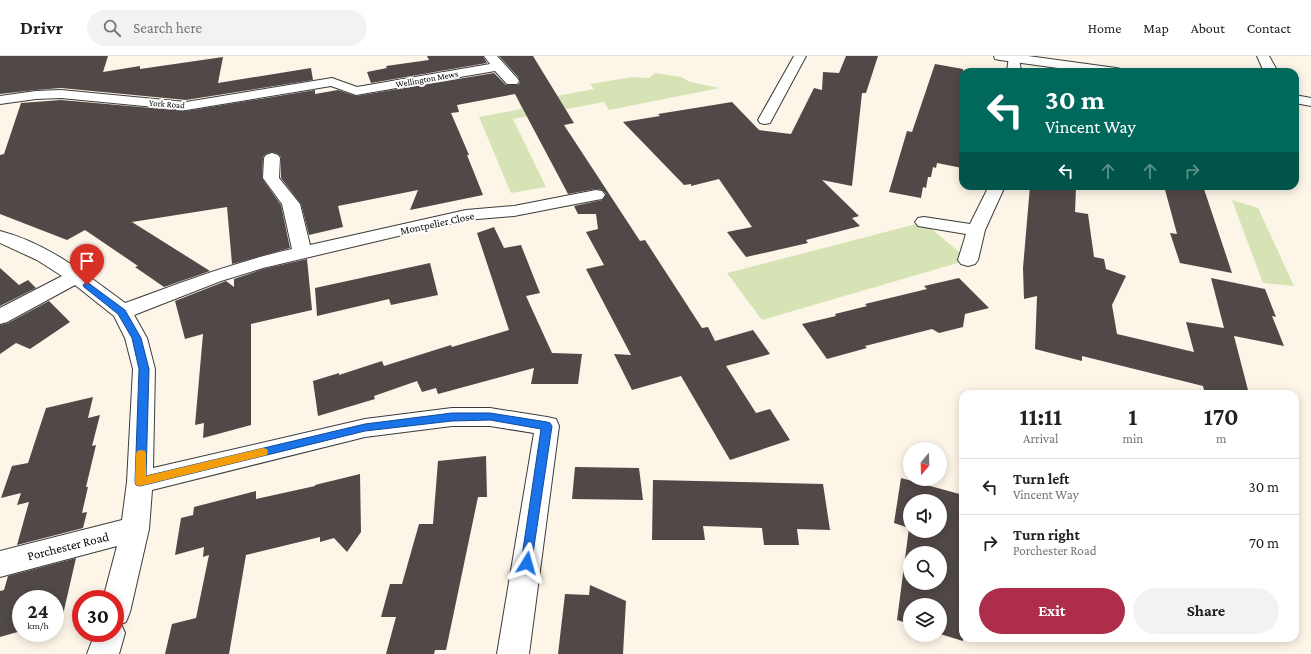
<!DOCTYPE html>
<style>
:root{--surface:#fff;--page:#f2f2f2;--text:#202124;--muted:#757577;--line:#e0e0e0;--accent:#ae2d4a}
body{margin:0;font-family:"Crimson Pro",serif;background:var(--page);color:var(--text);height:100vh;display:flex;flex-direction:column;font-size:15px;white-space:nowrap}
*{box-sizing:border-box;margin:0}
p{font-size:13px;color:var(--muted)}
.icon{flex:none;width:22px;height:22px;fill:none;stroke:currentColor;stroke-width:2;stroke-linecap:round;stroke-linejoin:round}
.map{position:relative;flex:1;overflow:hidden}
.side{position:absolute;left:959px;top:334px;width:340px;height:252px;display:flex;flex-direction:column;background:var(--surface);border-radius:12px;box-shadow:0 2px 10px #0003}
.side>*{flex:none}
.top-card{position:absolute;left:959px;top:12px;width:340px;height:122px;border-radius:12px;box-shadow:0 2px 10px #0003;background:#00695c;color:#fff;overflow:hidden}
.needle{width:26px;rotate:199deg}
.controls{position:absolute;left:903px;top:386px;display:grid;gap:8px}
.controls a{display:grid;place-items:center;width:44px;height:44px;border-radius:50%;background:var(--surface);box-shadow:0 2px 10px #0003;font-size:20px}
.speed{position:absolute;left:12px;top:534px;display:flex;gap:8px;font-size:20px;font-weight:700;text-align:center}
.speed>*{display:grid;place-content:center;width:52px;height:52px;border-radius:50%;background:var(--surface);box-shadow:0 2px 10px #0003;line-height:1}
.speed small{font-size:10px;font-weight:400}
.speed .limit{border:6px solid #d22;background:#fff;color:#111}
.pin{position:absolute;display:grid;place-items:center;width:34px;height:34px;color:#fff;margin:-41px -17px;border-radius:50% 50% 50% 0;rotate:-45deg;box-shadow:0 0 4px #0007}
.pin .icon{rotate:45deg}
.me{position:absolute;width:44px;margin:-22px;rotate:8deg;stroke-linejoin:round;filter:drop-shadow(0 0 3px #0008)}
.turn{display:flex;align-items:center;gap:14px;height:84px;padding:0 20px;font-size:18px}
.turn .icon{width:52px;height:52px;stroke-width:2.5}
.turn b{display:block;font-size:28px;line-height:34px}
.lanes{display:flex;align-items:center;height:38px;padding:0 20px;background:#0003;justify-content:center;gap:20px;direction:ltr}
.lanes .off{opacity:.35}
.eta{display:flex;justify-content:space-evenly;align-items:center;height:68px;text-align:center}
.eta b{font-size:24px;font-weight:700;line-height:28px}
.button{display:flex;gap:8px;margin-top:auto;padding:8px 20px}
.button a{flex:1;height:46px;border-radius:24px;background:var(--accent);color:#fff;font-size:16px;font-weight:700;line-height:46px;text-align:center}
.button a+a{background:var(--page);color:var(--text)}
ul{padding:0;list-style:none}
li{display:flex;align-items:center;gap:12px;height:56px;padding:0 20px;border-top:1px solid var(--line)}
li div{flex:1}
li b{display:block;font-size:15px}
li em{font-style:normal}
header{display:flex;align-items:center;gap:24px;box-sizing:border-box;height:56px;padding:0 20px;background:var(--surface);border-bottom:1px solid var(--line)}
header strong{font-size:19px}
nav{display:flex;gap:22px;margin-inline-start:auto;font-size:14px}
.search{width:280px;height:36px;background:var(--page);display:flex;align-items:center;gap:10px;box-sizing:border-box;padding:0 14px;border-radius:22px;color:var(--muted);font-size:15px}
.map>svg:first-child{display:block}
.green{fill:#d6e4b5}
.building{fill:#514947;fill-rule:evenodd}
.lines{fill:none;stroke-linecap:round;stroke-linejoin:round}
.minor-casing{stroke:#3c3c3c;stroke-width:2}
.tertiary-casing{stroke:#3c3c3c;stroke-width:2}
.minor{fill:#fff;fill-rule:evenodd}
.tertiary{fill:#fff;fill-rule:evenodd}
.route{fill:#1a73e8;stroke:#114b97}
.slow{fill:#f59e0b}
.labels{text-anchor:middle;dominant-baseline:central;stroke-width:4;stroke-linejoin:round;paint-order:stroke}
.far-street-label{font-size:9px;fill:#090909;stroke:#fff}
.street-label{font-size:11px;fill:#090909;stroke:#fff}
.near-street-label{font-size:13px;fill:#090909;stroke:#fff}
</style>
<header>
<strong>Drivr</strong>
<div class="search"><svg class="icon" aria-label="search" viewBox="0 0 24 24"><circle cx="10" cy="10" r="6"/><path d="M15 15l6 6"/></svg>Search here</div>
<nav><a>Home</a><a>Map</a><a>About</a><a>Contact</a></nav>
</header>
<div class="map">
<svg width="1311" height="598" viewBox="0 0 1311 598">
<rect width="100%" height="100%" fill="#fdf5e7"/>
<path class="green" d="M655,17L681,21L690,26L720,32L609,54L604,46L513,63L546,131L511,137L479,61L522,53L519,47L594,33L590,28L633,21L649,22Z
M1232,144L1258,152L1294,230L1263,227Z
M924,166L968,204L762,264L727,217Z"/>
<path class="building" d="M0,0H108L103,16L140,10V13L223,1L218,27L311,12L313,24L186,44L61,32L36,34L0,38Z
M427,0H483L487,7L371,27L367,16L387,12L386,10L429,4Z
M499,0H533L574,67L564,69L640,185L645,184L702,272L708,271L715,285L753,274L770,298L726,310L756,357L770,353L790,384L730,404L681,320L632,334L614,298L631,299L586,213L604,209L586,176L598,173L596,158H578L574,150L602,144L606,138L602,134L596,133L568,138L515,38L457,49L459,56L451,57L469,99H467L483,139L410,154L418,134L338,150L343,171L309,179L301,148L281,122V101L278,98L272,96L266,98L263,101L262,122L281,149L290,192L232,208L227,151L132,166L210,215L164,231L135,211L138,210L85,174L67,184L0,158V99L4,98L21,47L61,44L186,55L315,34V38L338,34L356,40L494,17L506,29H518L520,26L518,21Z
M846,0H878L866,37H862L852,130L822,124L859,160L852,162L860,170L806,184L808,187L746,201L727,176L752,171L719,123L691,130V128L684,129L623,66L660,60L658,58L732,46L759,74L791,78L814,32L822,34L823,16L839,17Z
M935,8L963,13L962,112L937,107L936,112L933,111L931,121H928L926,132L923,131L921,142L889,136L907,75L912,76Z
M1030,130H1062L1076,132L1075,156L1088,158L1094,201L1104,203L1106,213L1126,220L1112,249L1117,278L1194,296L1186,266L1224,272L1211,222L1265,233L1276,261L1272,260L1284,290L1234,280L1249,338H1205L1203,330L1082,300V305L1035,293L1037,240L1024,243L1023,212Z
M1164,130H1203L1232,217L1180,207L1170,177L1177,178Z
M494,171L504,192L521,189L540,237L526,240L552,297L582,298L578,328H531L534,312L438,338L436,332L422,336L417,325L374,340L375,343L318,360L313,325L339,317V319L382,305L384,310L451,289L452,291L509,274L477,177Z
M307,203L312,254L251,268V369L203,382L204,367L195,369L203,278L185,283L175,245L226,225L234,231V223L263,213Z
M430,207L438,239L391,249L389,243L317,260L315,232Z
M0,212L19,229L28,224L36,232L0,250Z
M959,222L989,252L965,258L963,271L939,277L932,273L865,290L867,292L827,303L802,268L836,260L835,258L867,250L865,248L927,233L924,230Z
M49,245L70,266L30,293L16,287L0,298V269L8,267Z
M93,341L88,362L100,359L92,390L96,389L86,431H88L82,457L87,456L83,472L17,489L29,446L17,449L21,437L1,442L12,410L28,407L46,352Z
M486,400L487,441H478L446,594H435L434,598H386L396,561H381L390,528H402L419,468H433L438,405Z
M575,411L639,412L643,444L572,443Z
M360,418L361,476L347,496L334,482L320,486V481L246,499L229,598H165L172,568L196,562L209,499L203,501L204,491L175,499L181,462L193,459L194,451L256,435V443L315,430V429Z
M901,422L963,439V585L940,578V549H910V568L897,564L909,472L894,467ZM910,445H940V475H910ZM910,497H940V527H910Z
M653,424L823,428L830,474L797,473L799,489H764L762,472L703,470L705,484H652Z
M76,502L62,563L55,565V543H21V575L0,581V535L4,534L8,520Z
M590,529L626,545L623,598H558L565,538L589,539Z"/>
<g class="lines">
<g class="minor-casing">
<path id="minor" d="M484,0H497L517,22L519,25L517,28H507L495,15L356,39L331,30L186,54L61,42L36,43L0,48V40L36,35L61,34L186,46L332,22L357,31L490,8Z
M794,0H806L770,67L765,68L760,67L758,64Z
M1009,0H1019L1021,16H1007Z
M1257,0H1269L1278,16H1264Z
M272,97L278,99L280,102L279,122L300,148L310,189L466,154L514,150L596,134L602,135L605,139L602,143L596,144L514,160L466,164L263,212L221,225L134,259L147,282L155,313L153,412L365,363L452,352H490L547,361L556,363L559,370L529,598H497L534,377L490,370H452L365,381L152,434L149,473L130,556L126,566L121,568L125,577L119,598H87L95,577H115V543H103L117,490L0,521V495L122,464L127,426L133,313L125,282L114,260L75,229L7,266L0,268V252L62,220L37,204L0,187V175C47,187 86,218 125,247C180,227 234,206 292,193L282,148L263,122L264,102L266,99Z
M989,130H1005L985,174L978,204L975,208L968,210L961,208L958,204L966,178L918,170L915,166L918,162L924,161L970,168Z"/>
</g>
<g class="tertiary-casing">
<path id="tertiary" d="M994,0H1028L1116,12L1121,13L1123,16H1087L1000,4L995,3Z
M1295,39L1311,42V50L1295,47Z"/>
</g>
<use href="#minor" class="minor"/>
<use href="#tertiary" class="tertiary"/>
</g>
<path class="route" d="M87,226L125,254L141,282L149,313L146,420L365,368L452,357H490L547,366L550,367L552,370L531,511L527,512L523,511L521,507L541,373L490,364L452,365L365,375L140,430L136,429L135,426L139,313L132,282L118,258L84,231L83,229Z"/>
<path class="slow" d="M263,392L267,393L268,396L267,399L263,400L140,430L136,429L135,426L136,398L137,395L141,394L145,395L146,398V420Z"/>
<g class="labels">
<g class="far-street-label">
<text transform="translate(427 23) rotate(-10)">Wellington Mews</text>
<text transform="translate(167 48) rotate(4)">York Road</text>
</g>
<g class="street-label">
<text transform="translate(437 167) rotate(-12)">Montpelier Close</text>
</g>
<g class="near-street-label">
<text transform="translate(68 490) rotate(-14)">Porchester Road</text>
</g>
</g>
</svg>
<div class="controls">
<a><svg class="needle" viewBox="-14 -14 28 28"><path d="M0-13l5 13h-10z" fill="#e53935"/><path d="M0 13l5-13h-10z" fill="#757577"/></svg></a>
<a><svg class="icon" aria-label="sound" viewBox="0 0 24 24"><path d="M4 9h4l5-4v14l-5-4H4zM17 9q2 3 0 6"/></svg></a>
<a><svg class="icon" aria-label="search" viewBox="0 0 24 24"><circle cx="10" cy="10" r="6"/><path d="M15 15l6 6"/></svg></a>
<a><svg class="icon" aria-label="layers" viewBox="0 0 24 24"><path d="M12 4l9 5-9 5-9-5zM3 14l9 5 9-5"/></svg></a>
</div>
<div class="speed"><div>24<small>km/h</small></div><div class="limit">30</div></div>
<div class="pin" style="left:87px;top:229px;background:#d93025"><svg class="icon" aria-label="arrive" viewBox="0 0 24 24"><path d="M6 21V4h12l-3 4 3 4H6"/></svg></div>
<svg class="me" style="left:527px;top:507px" viewBox="-20 -20 40 40"><path d="M0-17L14 15 0 8-14 15z" fill="#1a73e8" stroke="#fff" stroke-width="4"/></svg>
<div class="top-card">
<div class="turn"><svg class="icon" aria-label="left" viewBox="0 0 24 24"><path d="M17 20v-9H6M10 6l-5 5 5 5"/></svg><div><b>30 m</b>Vincent Way</div></div>
<div class="lanes"><svg class="icon" aria-label="left" viewBox="0 0 24 24"><path d="M17 20v-9H6M10 6l-5 5 5 5"/></svg><svg class="icon off" aria-label="ahead" viewBox="0 0 24 24"><path d="M12 20V5M6 11l6-6 6 6"/></svg><svg class="icon off" aria-label="ahead" viewBox="0 0 24 24"><path d="M12 20V5M6 11l6-6 6 6"/></svg><svg class="icon off" aria-label="right" viewBox="0 0 24 24"><path d="M7 20v-9h11M14 6l5 5-5 5"/></svg></div>
</div>
<section class="side">
<div class="eta">
<div><b>11:11</b><p>Arrival</p></div>
<div><b>1</b><p>min</p></div>
<div><b>170</b><p>m</p></div>
</div>
<ul>
<li><svg class="icon" aria-label="left" viewBox="0 0 24 24"><path d="M17 20v-9H6M10 6l-5 5 5 5"/></svg><div><b>Turn left</b><p>Vincent Way</p></div><em>30 m</em></li>
<li><svg class="icon" aria-label="right" viewBox="0 0 24 24"><path d="M7 20v-9h11M14 6l5 5-5 5"/></svg><div><b>Turn right</b><p>Porchester Road</p></div><em>70 m</em></li>
</ul>
<div class="button"><a>Exit</a><a>Share</a></div>
</section>
</div>
